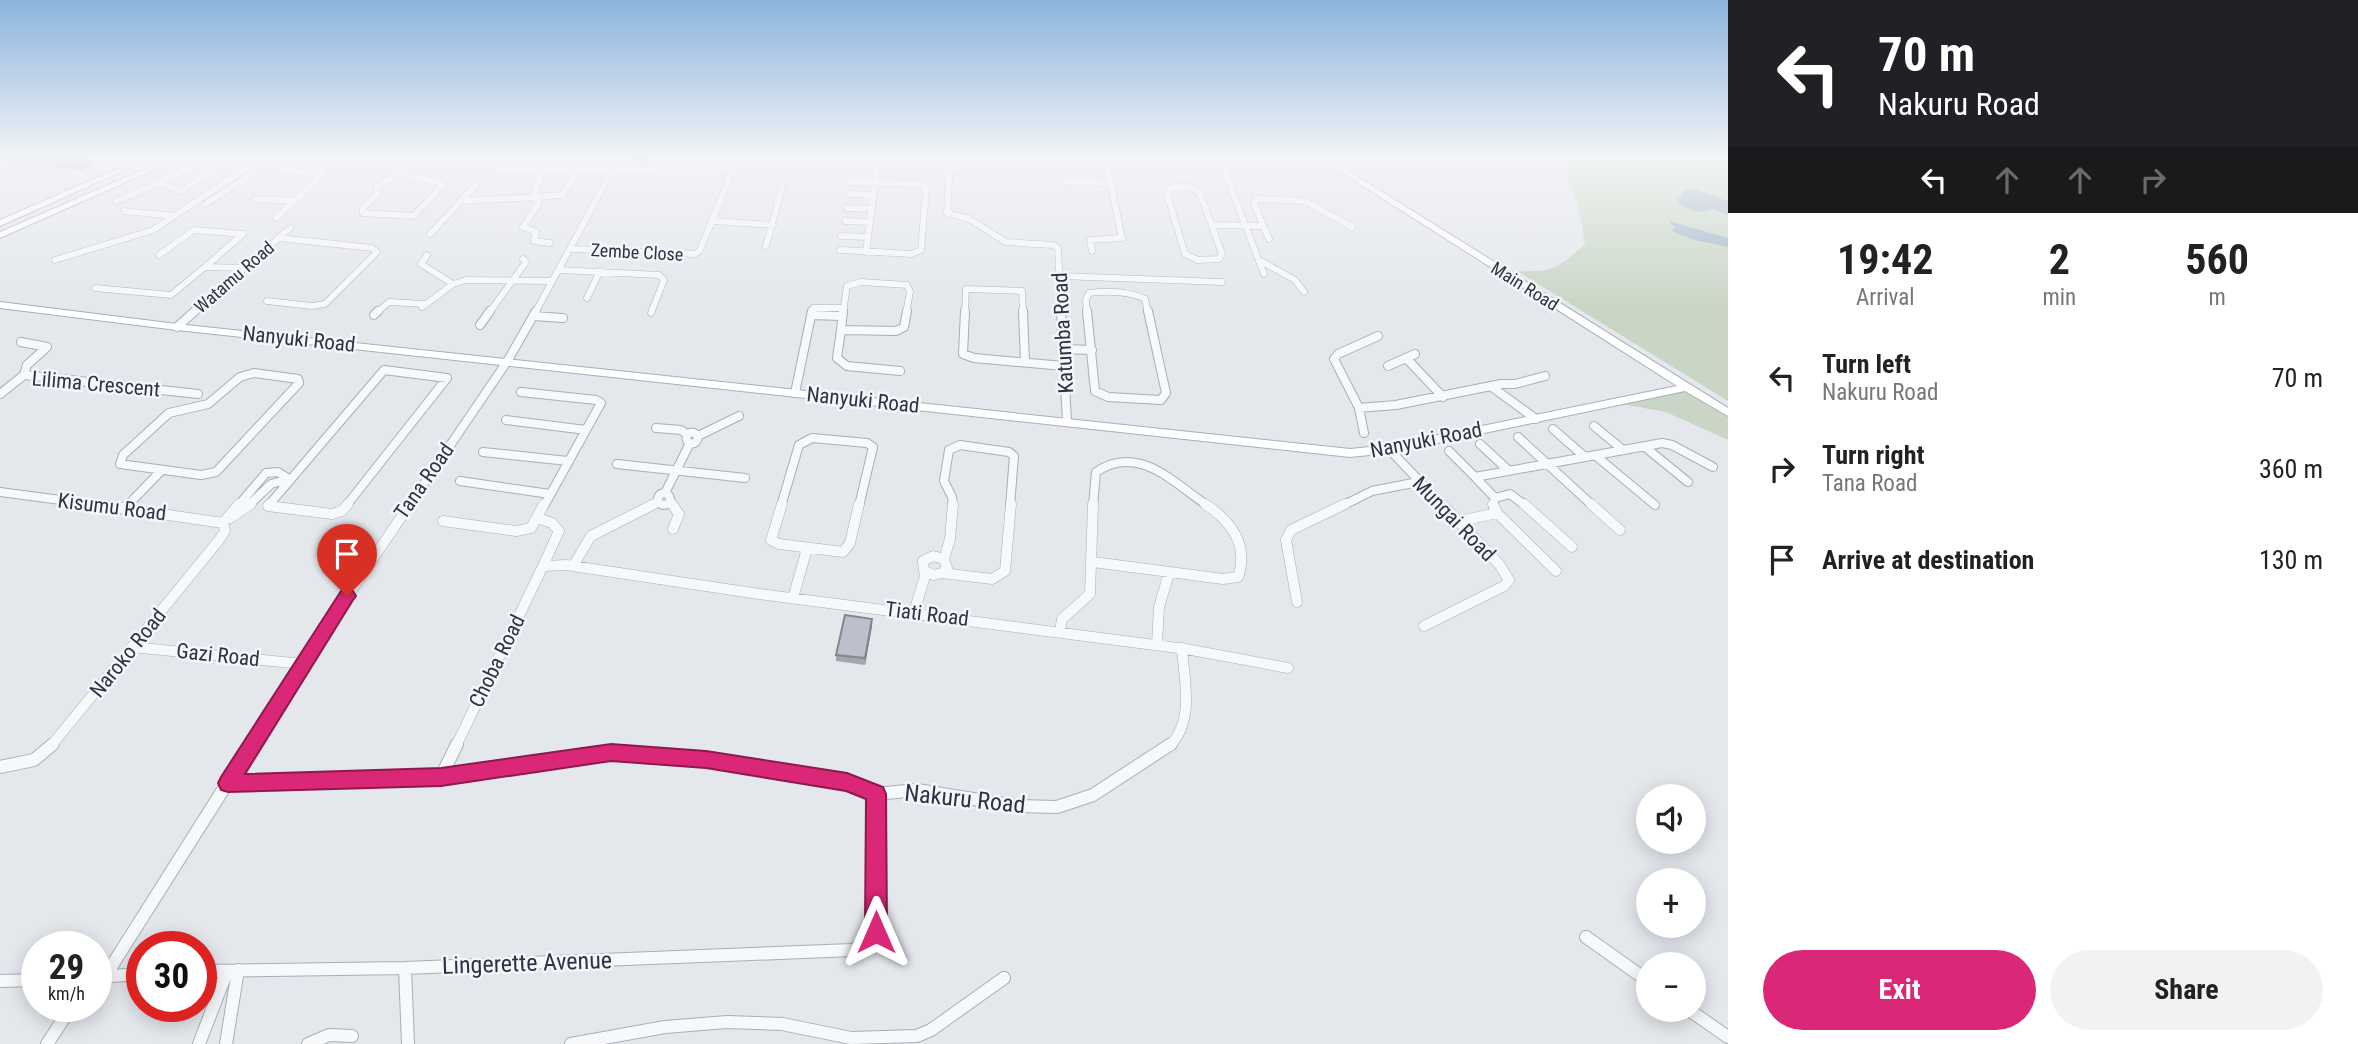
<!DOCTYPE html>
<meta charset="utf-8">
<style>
:root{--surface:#fff;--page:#f2f2f2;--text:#222;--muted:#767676;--accent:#db2777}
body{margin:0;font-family:"Roboto Condensed",sans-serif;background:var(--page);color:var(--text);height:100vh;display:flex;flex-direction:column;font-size:26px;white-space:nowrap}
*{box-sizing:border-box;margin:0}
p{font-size:23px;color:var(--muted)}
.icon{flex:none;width:38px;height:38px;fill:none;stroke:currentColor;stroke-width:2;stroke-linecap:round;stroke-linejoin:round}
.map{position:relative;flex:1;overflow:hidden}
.panel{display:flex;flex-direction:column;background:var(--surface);width:630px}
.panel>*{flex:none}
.guide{background:#202124;color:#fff;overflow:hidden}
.buttons{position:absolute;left:1636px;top:784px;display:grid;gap:14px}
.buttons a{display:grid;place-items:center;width:70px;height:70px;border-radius:50%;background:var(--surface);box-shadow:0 4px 18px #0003;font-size:35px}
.speed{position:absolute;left:21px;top:931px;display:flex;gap:14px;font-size:35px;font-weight:700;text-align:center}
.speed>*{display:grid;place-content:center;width:91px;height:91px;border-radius:50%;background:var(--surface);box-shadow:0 4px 18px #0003;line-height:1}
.speed small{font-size:18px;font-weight:400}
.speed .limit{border:10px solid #d22;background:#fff;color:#111}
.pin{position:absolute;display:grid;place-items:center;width:60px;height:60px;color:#fff;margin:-72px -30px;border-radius:50% 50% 50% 0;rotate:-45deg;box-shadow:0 0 7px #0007}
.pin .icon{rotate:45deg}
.me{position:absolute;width:77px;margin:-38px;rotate:0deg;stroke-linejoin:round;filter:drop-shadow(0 0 5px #0008)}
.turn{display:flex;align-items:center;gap:24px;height:147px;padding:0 35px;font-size:32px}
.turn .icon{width:91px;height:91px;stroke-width:2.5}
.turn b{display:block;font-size:49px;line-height:60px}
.lanes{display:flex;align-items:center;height:66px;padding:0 35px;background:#0003;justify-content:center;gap:35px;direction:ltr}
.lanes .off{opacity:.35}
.eta{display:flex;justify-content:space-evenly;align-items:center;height:119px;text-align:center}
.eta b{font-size:42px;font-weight:700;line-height:49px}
.primary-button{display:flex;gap:14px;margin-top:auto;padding:14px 35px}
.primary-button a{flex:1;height:80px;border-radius:42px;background:var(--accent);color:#fff;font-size:28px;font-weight:700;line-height:80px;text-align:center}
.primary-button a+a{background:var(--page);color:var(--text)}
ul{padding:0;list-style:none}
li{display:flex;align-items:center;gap:21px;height:91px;padding:0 35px}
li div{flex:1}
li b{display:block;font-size:26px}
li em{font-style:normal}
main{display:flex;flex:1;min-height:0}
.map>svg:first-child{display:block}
.built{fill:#d2d6de}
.green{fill:#c9d6c5}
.water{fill:#9fb4cc}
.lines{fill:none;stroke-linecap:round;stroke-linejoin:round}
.street-far3-casing{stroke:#a9aeb7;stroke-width:7}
.street-far2-casing{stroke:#a9aeb7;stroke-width:10}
.street-far1-casing{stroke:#a9aeb7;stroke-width:11}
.street-casing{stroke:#a9aeb7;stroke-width:14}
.secondary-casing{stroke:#a9aeb7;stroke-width:2}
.street-far3{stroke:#f7f8fa;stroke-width:6}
.street-far2{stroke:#f7f8fa;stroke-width:8}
.street-far1{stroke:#f7f8fa;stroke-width:10}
.street{stroke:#f7f8fa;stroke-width:12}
.secondary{fill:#fff;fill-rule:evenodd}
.wall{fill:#a1a5ae}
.shaded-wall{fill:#83868d}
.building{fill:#bbc0ca;stroke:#83868d;stroke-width:2}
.route{fill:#db2777;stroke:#8e194d;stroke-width:2}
.labels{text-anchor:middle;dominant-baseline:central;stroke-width:5;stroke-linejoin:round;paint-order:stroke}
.far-street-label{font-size:18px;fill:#2b3445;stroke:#f4f6f9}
.street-label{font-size:21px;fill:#2b3445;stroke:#f4f6f9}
.near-street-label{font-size:24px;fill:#2b3445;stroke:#f4f6f9}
</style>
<main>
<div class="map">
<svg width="1728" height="1044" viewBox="0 0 1728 1044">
<rect width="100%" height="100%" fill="#e4e7ec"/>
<path class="built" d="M628,158H713L711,165H626Z"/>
<path class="green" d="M1562,158H1596L1641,163L1642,158H1728V401L1517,271C1555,272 1556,269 1585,244L1580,215Z
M1680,390L1689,391L1728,415V440L1666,412L1622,404Z"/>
<path class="water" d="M1695,189L1728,201V215L1713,209C1700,214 1687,211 1677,201L1684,190Z
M1669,221L1728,238V247C1709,242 1688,241 1671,230L1675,228Z"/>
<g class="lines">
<g class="street-far3-casing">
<path id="street-far3" d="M211,158L158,182L181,191L232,158
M421,158L498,169L1338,167
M553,158L544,167L534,192L536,197L563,195L574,175
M263,166L322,175L276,218
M950,167L947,213L969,219L1006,242L1053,245L1058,248L1061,313
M1223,167L1264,274
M491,168L497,158
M314,172L341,158
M398,174L444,184L413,216L363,213V208L378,194L376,187Z
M1067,182L1110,183
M1173,187H1191L1200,193L1222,254L1219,259L1198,260L1185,254L1167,194Z
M850,194L873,195
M255,199L295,201
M116,201L159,183
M461,201L475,186
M206,204L275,158
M847,208L870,209
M124,211L175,216
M713,221L773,225
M845,221L869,222
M1212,225L1263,226
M430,234L461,201L536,197L539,203L523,227L536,232L534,241L550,243
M841,236L867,237
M1269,239L1254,204L1256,199L1305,201L1352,227
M766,246L782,187
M572,249L695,254L700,250L734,167
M840,250L912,254L921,250L926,190L923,184L850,182
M1092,251L1090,240L1122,238L1107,167
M866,252L877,168
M159,255L194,230L243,234L205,267
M427,255L421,264L453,284
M55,260L153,230L262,158
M1259,260L1295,280L1304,292
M559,270L659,275L664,280L651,313
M1061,276L1222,282
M95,288L171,295L205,267L245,268
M587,298L600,271
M267,301L312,306L325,304L377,252L372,248L279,238
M422,307L453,284L466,280L552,281
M193,313L290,228
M376,313L389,302L425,304
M489,313L526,262L523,259
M535,313L619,158
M812,313L813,308H843
M843,313L847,286L861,282L907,285L910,292L906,313
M965,313L966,289L1022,291L1023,313
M1087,313L1086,300L1089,293C1107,291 1129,291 1145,299L1148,313"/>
</g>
<g class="street-far2-casing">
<path id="street-far2" d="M965,311L963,354L974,358L1064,366
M1023,311L1025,362
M1061,311L1067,421
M1087,311L1095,391L1108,397L1161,400L1166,393L1148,311
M374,315L378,311
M811,315L841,316
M533,316L563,318
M480,325L490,311
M177,327L195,311
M841,330L896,331L904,327L907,311
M841,330L837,358L847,366L900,371
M841,330L843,311
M1378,336L1338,354L1334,359L1359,408L1396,405L1501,384H1515L1545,376
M21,342L47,347L27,365L24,375
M1063,349L1092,350
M1406,358L1443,397
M1388,366L1415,354
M254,373L298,379L299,383L216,472L201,475L120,464L123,455L169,413L208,404L240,377Z
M1492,387L1536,419
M521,392L596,400L601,403L544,506
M795,393L812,311
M0,394L24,375L198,394
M1359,408L1364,433
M506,420L586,430
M1594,426L1623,450
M656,428L681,430L688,435
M1553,429L1585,457
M686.5 438a5.5 5.5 0 1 1 11 0a5.5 5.5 0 1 1-11 0Z
M698,436L739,416
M1518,437L1593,506
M1480,444L1508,470
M1645,447L1688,482
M1389,449L1443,506
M1449,451L1475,477
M483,452L568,461
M1596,456L1655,505
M617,464L745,478
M460,481L550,494
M0,492L106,506
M665,493L690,443
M658 499a6 6 0 1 1 12 0a6 6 0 1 1-12 0Z
M1495,498L1510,494L1526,506
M670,501L673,506
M127,506L161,471
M238,506L266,473L278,472L289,479
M248,506L271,484L289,479
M268,506L384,370L447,378L346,506
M409,506L508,360L536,311
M651,506L658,502
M781,506L799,445L812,438L867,443L873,447L859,506
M953,506L952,497L944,481L949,450L960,445L1009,452L1014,456L1010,506
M1093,506L1096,472C1138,443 1174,483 1208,506
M1342,506L1372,491L1418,482
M1493,506L1495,498L1475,477L1662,443L1672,445L1713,467"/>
</g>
<g class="street-far1-casing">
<path id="street-far1" d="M93,504L223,523
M270,504L268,506L332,514L342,511L348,504
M672,504L679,514L673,529
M782,504L771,540L779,544L843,552L850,543L859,504
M1524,504L1572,547
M1591,504L1620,530
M124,509L129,504
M1497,513L1556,571
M230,518L251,504
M538,518L552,523L559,531L543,566
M443,521L516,531L531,528L544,504
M1456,522L1497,513L1493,504
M223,523L239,504
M944,559L950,539L953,504
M1093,562L1223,579L1238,577C1249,545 1231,521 1205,504
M573,566L591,536L654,504
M942,573L992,579L1005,571L1011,504
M942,573L934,575L924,571L923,561L933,556L944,559
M942,573L947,568L944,559
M793,598L807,549
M1297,602L1286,540L1291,530L1345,504
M914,612L926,573
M1424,626L1504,586L1509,580L1499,564L1442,504
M1060,631L1062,619L1090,594L1093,504
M1157,645L1159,607L1169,573
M132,647L303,664
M51,746L219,540L225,531L223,523
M251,746L320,637L410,504
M456,746L543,566L566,565L759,594L1186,649L1288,668
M1170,746C1195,719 1184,681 1182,648"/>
</g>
<g class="street-casing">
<path id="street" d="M0,767L34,760L53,744
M441,777L457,744
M228,783L441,777L500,770L592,753H628L706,760L847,782L876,794L917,790L1016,806L1057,807L1093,795L1171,744
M1586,937L1648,981
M405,968L408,1044
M201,971L405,968L852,950L867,944L876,932V794
M106,975L252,744
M96,977L142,974
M0,981L37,980
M1689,1010L1728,1037
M47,1044L72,1006
M199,1044L227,971
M226,1044L238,970
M308,1044L329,1035L352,1036
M571,1044L665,1027L727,1022L782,1024L851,1038L917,1036L931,1030L1004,978"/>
</g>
<g class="secondary-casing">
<path id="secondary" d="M142,158H152L0,226V220Z
M170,158H180L0,238V232Z
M1319,158H1328L1728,408V416L1685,391L1389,453L1350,457L177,330L0,308V302L177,324L1350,449L1389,445L1677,386Z"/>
</g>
<use href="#street-far3" class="street-far3"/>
<use href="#street-far2" class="street-far2"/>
<use href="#street-far1" class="street-far1"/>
<use href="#street" class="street"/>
<use href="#secondary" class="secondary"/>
</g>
<path class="wall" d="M0,158H89L93,164L82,170L3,162Z
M634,158H650L649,162H635Z
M872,619V626L865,665L836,661V655Z"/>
<path class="shaded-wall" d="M78,158H89L93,164L82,170L75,159Z
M872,619V626L865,665V658Z"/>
<path class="building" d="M59,158H78L75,159Z
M845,615L872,619L865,658L836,655Z"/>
<linearGradient id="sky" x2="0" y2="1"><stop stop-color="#8bb4dd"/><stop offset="0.52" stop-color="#f3f4f6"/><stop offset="1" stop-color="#f3f4f6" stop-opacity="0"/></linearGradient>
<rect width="1728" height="304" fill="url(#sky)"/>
<path class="route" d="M347,589L353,591L356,596L353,600L245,774L441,768L611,744L706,751L847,773L883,787L886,794L887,932L884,940L876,943L868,940L865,932L866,799L846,791L706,768L611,761L441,786L228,792L221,790L218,783L221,777L341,591Z"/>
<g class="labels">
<g class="far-street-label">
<text transform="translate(637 252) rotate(3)">Zembe Close</text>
<text transform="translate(234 277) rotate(-41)">Watamu Road</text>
<text transform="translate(1525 286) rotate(32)">Main Road</text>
</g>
<g class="street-label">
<text transform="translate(1063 333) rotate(-93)">Katumba Road</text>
<text transform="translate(299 339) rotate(6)">Nanyuki Road</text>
<text transform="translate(96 384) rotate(5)">Lilima Crescent</text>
<text transform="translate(863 400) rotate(6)">Nanyuki Road</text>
<text transform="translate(1426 440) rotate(-11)">Nanyuki Road</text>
<text transform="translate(424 481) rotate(-55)">Tana Road</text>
<text transform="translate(112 507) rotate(7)">Kisumu Road</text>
<text transform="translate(1454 519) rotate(46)">Mungai Road</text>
<text transform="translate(927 614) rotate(7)">Tiati Road</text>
<text transform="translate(128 653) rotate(-51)">Naroko Road</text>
<text transform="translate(218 655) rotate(6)">Gazi Road</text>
<text transform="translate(497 661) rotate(-64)">Choba Road</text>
</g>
<g class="near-street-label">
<text transform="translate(965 799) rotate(6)">Nakuru Road</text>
<text transform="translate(527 963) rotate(-2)">Lingerette Avenue</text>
</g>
</g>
</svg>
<div class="buttons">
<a><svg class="icon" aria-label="sound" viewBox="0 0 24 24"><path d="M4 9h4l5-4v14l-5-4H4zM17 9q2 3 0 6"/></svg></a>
<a>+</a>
<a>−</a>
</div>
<div class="speed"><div>29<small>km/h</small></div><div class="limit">30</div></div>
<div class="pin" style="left:347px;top:596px;background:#d93025"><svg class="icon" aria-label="arrive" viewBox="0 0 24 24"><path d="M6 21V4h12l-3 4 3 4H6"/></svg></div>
<svg class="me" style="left:876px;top:932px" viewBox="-20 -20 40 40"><path d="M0-17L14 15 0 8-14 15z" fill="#db2777" stroke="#fff" stroke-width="4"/></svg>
</div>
<section class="panel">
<div class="guide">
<div class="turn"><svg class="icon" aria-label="left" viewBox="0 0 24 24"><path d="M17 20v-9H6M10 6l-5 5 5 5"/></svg><div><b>70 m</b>Nakuru Road</div></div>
<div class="lanes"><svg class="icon" aria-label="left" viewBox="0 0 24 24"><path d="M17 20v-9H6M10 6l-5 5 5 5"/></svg><svg class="icon off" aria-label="ahead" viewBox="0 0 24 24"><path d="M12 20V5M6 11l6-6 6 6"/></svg><svg class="icon off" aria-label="ahead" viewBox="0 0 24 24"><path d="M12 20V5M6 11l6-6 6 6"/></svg><svg class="icon off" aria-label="right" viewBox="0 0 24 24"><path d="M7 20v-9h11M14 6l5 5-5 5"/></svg></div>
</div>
<div class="eta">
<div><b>19:42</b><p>Arrival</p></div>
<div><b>2</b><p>min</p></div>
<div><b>560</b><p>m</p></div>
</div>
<ul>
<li><svg class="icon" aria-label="left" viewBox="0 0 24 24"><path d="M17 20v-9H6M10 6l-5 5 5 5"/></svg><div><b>Turn left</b><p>Nakuru Road</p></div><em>70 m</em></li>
<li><svg class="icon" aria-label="right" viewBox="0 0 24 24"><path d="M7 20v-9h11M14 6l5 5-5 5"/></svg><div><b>Turn right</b><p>Tana Road</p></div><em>360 m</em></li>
<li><svg class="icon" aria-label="arrive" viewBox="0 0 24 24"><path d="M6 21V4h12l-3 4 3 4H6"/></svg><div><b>Arrive at destination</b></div><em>130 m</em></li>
</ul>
<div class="primary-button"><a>Exit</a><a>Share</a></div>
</section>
</main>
